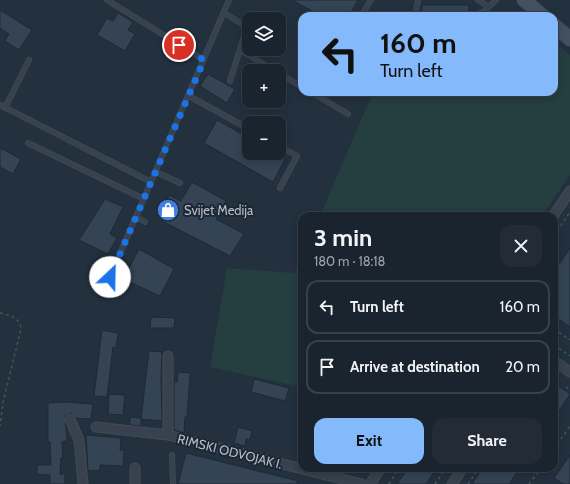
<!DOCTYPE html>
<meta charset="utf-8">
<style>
:root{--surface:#1a242e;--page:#232c36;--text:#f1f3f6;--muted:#9fa4aa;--line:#38414a;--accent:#84bafc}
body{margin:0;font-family:Cabin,sans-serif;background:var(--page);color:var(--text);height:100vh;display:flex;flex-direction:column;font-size:15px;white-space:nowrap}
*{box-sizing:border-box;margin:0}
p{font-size:13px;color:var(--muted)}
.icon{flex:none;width:22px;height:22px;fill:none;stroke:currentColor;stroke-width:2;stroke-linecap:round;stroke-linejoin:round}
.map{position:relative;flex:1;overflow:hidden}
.details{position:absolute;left:298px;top:212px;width:260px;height:260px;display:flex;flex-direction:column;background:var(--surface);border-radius:12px;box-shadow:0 2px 10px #0003,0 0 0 1px var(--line)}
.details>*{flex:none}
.top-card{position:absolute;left:298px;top:12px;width:260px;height:84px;border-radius:12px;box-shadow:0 2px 10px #0003,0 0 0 1px var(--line);background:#84bafc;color:#111;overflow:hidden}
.buttons{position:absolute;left:242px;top:12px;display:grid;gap:8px}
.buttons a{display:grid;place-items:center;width:44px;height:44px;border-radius:8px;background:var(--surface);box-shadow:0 2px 10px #0003,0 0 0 1px var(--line);font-size:20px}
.pin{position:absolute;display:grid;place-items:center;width:34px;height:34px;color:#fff;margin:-17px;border:2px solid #fff;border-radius:50%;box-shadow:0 1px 4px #0007}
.me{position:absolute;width:44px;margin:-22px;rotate:24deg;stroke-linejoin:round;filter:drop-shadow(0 0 3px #0008)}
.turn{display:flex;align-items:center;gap:14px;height:84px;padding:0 16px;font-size:18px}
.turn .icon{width:52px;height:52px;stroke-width:2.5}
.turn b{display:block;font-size:28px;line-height:34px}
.round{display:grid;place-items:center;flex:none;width:42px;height:42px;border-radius:12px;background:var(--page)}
.overview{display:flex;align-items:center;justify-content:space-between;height:68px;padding:0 16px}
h1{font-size:24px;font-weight:700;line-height:30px}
.action{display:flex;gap:8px;margin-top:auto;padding:8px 16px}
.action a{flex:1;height:46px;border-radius:12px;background:var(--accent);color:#111;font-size:16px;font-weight:700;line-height:46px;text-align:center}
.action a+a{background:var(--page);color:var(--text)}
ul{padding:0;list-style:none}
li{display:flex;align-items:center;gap:12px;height:54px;margin:0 8px 6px;padding:0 8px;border:2px solid var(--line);border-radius:12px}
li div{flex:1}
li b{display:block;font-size:15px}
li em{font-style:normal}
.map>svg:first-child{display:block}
.green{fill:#253e3f}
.building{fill:#344454;stroke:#1e2935}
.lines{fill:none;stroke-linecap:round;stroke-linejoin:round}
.service-casing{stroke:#404b57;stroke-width:6}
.minor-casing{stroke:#404b57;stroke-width:11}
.secondary-casing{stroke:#404b57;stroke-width:15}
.path{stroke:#3e5757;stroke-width:1.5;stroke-dasharray:3 3;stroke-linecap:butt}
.service{stroke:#37424e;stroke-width:4.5}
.minor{stroke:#37424e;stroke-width:9}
.secondary{stroke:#445161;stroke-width:13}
.route{stroke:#1a73e8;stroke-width:7;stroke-dasharray:0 12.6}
.labels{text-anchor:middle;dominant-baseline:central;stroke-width:4;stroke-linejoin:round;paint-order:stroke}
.poi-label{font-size:13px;fill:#b2bdc9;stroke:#1c2733;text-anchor:start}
.street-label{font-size:13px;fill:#b2bdc9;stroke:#1c2733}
</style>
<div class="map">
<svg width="570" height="484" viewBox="0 0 570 484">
<rect width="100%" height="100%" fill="#23303e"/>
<path class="green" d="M554,41L570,55V175L542,216H320L373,92H554Z
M302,256V387L210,367L227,268L294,273Z"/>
<path class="building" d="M292,0H358L349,16H321Z
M422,5H469V15H422Z
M0,10L32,30L19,50L5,41L9,34L0,28Z
M118,13L133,22L128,30L135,34L125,51L97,35L107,18L113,21Z
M208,74L235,89L227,103L200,86Z
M217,120L249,138V153H275L285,159L273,182L204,143Z
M0,148L21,159L13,174L0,167Z
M192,182L226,201L216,219L244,234L230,256L158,219L169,195L181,201Z
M105,199L123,207L110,234L117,238L108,254L79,240Z
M570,248V327L554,316V272Z
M139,249L174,269L160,296L123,279Z
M151,317L175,318L174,328H150Z
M102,330L118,333L116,348L113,347L107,397L94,396Z
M149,351L162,352L161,381L162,421L141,419Z
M178,372L190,373L187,417H185L184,433L174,430V382H177Z
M254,379L289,388L285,401L251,392Z
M554,383L570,394L554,419Z
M109,394L125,395L123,415L108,414Z
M66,402L93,404L91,419L76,418L71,413L65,416L67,441L62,442L63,458H61L60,474H65V484H50V475L37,474V465H51L50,442H48V403Z
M130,417L141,418V426L130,425Z
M238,427L252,431L250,440L246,439L245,446L234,443Z
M86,435L121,438L120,450H124L123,466L100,465V470L88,471Z
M186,453L298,481L297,484H178Z
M570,455V484H563L554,478Z
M408,468H437L426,484H397Z
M483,468H520L509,484H472Z"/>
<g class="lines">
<g class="service-casing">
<path id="service" d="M107,0L204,60
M478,0L489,7
M224,13L247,27L230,81
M361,16L371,0
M415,16L418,0
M473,16L485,11L496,0
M240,50L275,71
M279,73L302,87
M311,92L348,114
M189,96L249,129
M0,105L151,182
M5,108L29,60
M28,143L144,199
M279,146L297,156L280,188
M156,172L180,183
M136,217L145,222
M110,277L229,0
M172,455L173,484"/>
</g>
<g class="minor-casing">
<path id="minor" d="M553,216L570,191
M554,361L570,372
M70,419L79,440L83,484
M96,427L168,435L362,484
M168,435V356
M135,468V484
M370,484L381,468
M452,484L463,468"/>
</g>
<g class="secondary-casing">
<path id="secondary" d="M524,0L543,16
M554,25L570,39"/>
</g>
<path class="path" d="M554,236L570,212
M0,313C10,315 20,318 21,329L3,402L0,426
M554,329L570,340
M554,345L570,356
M566,387L570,390
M554,449L570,426
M389,484L399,468
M435,484L446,468
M468,484L479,468
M529,484L541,468"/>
<use href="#service" class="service"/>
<use href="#minor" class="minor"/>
<use href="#secondary" class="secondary"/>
</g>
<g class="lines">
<path class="route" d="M110,277L204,60L179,45"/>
</g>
<defs>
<g id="shop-disc" transform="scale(1.15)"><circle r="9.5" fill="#3f7fe0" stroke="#1c2733"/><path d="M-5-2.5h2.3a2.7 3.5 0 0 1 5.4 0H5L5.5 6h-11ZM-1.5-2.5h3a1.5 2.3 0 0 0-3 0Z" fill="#fff"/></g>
</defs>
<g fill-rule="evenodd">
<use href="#shop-disc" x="168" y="210"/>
</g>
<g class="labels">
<g class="poi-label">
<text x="184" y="210">Svijet Medija</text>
</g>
<g class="street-label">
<text transform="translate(230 451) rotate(14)">RIMSKI ODVOJAK I.</text>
</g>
</g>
</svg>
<div class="buttons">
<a><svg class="icon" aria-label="layers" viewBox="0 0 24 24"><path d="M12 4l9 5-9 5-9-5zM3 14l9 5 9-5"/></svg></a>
<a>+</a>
<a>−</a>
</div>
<div class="pin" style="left:179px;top:45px;background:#d93025"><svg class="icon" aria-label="arrive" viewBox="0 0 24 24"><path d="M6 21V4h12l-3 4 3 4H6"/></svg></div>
<svg class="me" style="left:110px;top:277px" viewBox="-20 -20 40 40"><circle r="19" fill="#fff"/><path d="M0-13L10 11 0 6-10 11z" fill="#1a73e8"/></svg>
<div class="top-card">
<div class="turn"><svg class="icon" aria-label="left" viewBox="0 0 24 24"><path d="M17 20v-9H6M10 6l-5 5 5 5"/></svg><div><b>160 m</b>Turn left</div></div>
</div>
<section class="details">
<div class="overview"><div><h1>3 min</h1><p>180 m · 18:18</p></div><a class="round"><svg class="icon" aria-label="close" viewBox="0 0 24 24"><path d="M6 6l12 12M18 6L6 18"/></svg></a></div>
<ul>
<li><svg class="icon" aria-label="left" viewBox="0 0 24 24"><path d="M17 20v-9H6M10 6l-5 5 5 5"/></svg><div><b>Turn left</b></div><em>160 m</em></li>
<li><svg class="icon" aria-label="arrive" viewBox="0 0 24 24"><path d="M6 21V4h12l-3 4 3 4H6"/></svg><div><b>Arrive at destination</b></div><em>20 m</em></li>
</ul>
<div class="action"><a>Exit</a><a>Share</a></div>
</section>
</div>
